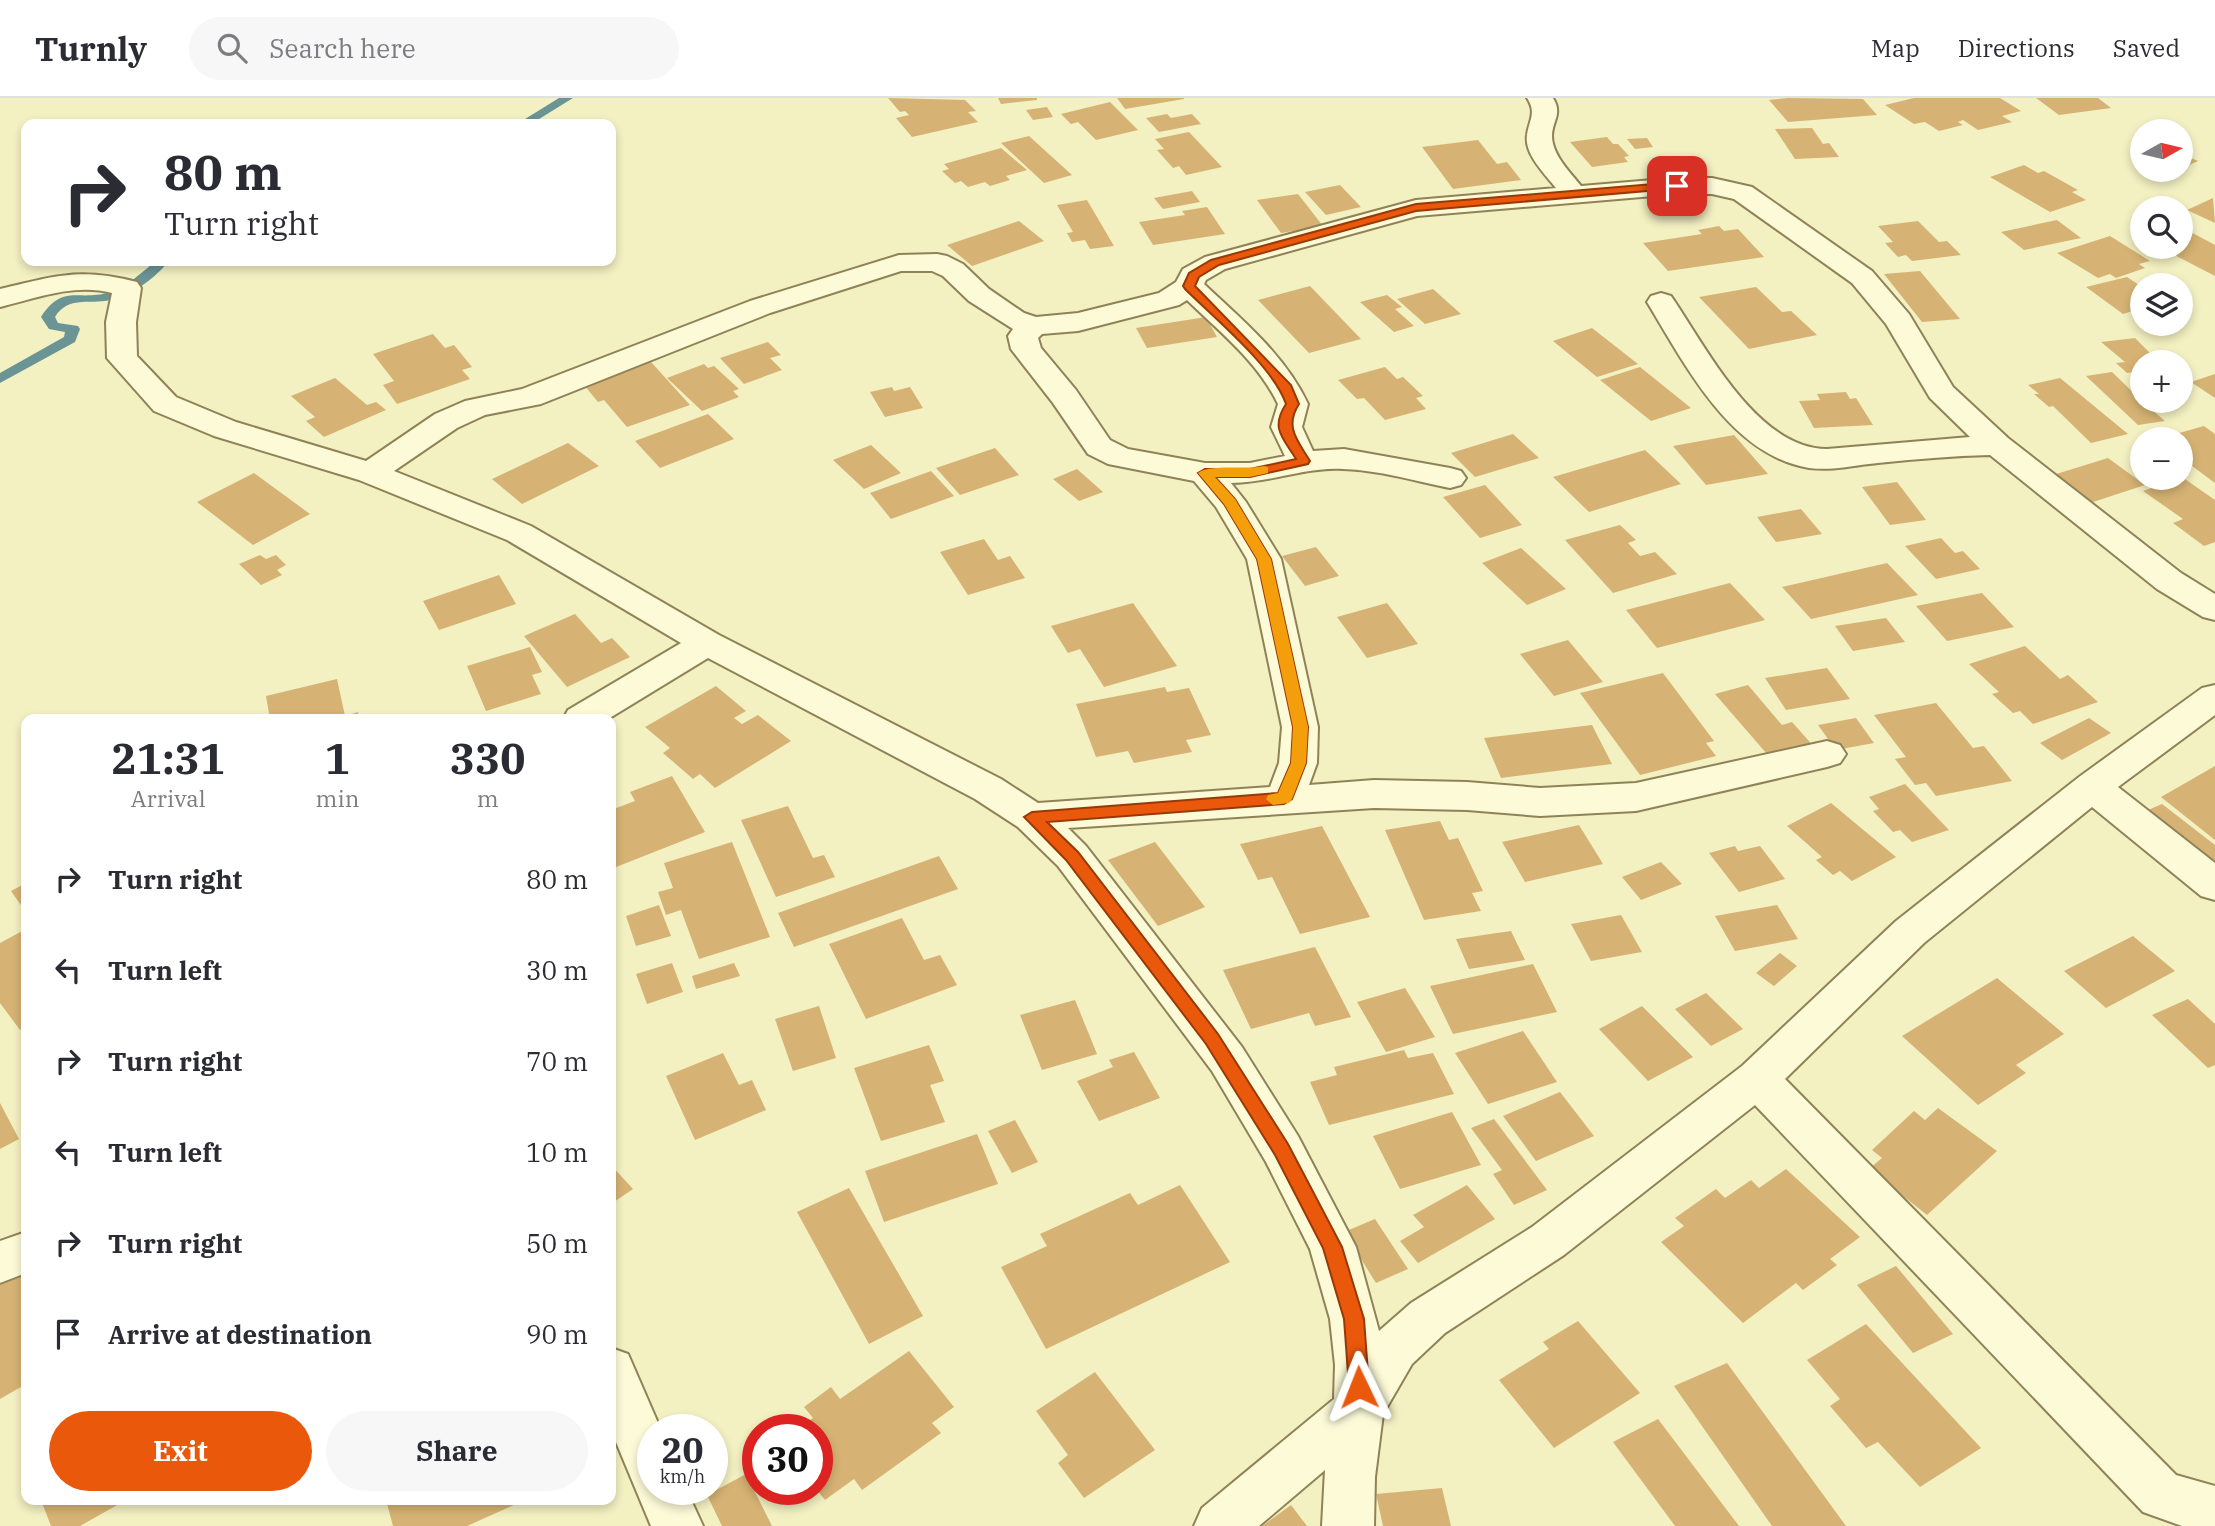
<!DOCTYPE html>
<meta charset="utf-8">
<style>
:root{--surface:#fff;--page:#f7f7f7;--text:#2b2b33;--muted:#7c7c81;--line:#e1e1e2;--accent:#ea580c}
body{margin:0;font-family:"IBM Plex Serif",serif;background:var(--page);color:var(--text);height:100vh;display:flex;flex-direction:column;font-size:26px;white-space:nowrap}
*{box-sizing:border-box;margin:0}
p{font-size:23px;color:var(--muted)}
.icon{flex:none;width:38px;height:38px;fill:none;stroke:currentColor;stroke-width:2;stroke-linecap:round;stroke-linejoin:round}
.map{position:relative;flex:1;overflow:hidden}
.side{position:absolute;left:21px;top:616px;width:595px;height:791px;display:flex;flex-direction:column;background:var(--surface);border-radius:14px;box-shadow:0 4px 10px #0003}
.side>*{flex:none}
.banner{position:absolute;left:21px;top:21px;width:595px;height:147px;border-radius:14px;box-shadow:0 4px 10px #0003;background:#fff;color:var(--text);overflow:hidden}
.needle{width:46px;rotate:82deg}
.fabs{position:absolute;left:2130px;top:21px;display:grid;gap:14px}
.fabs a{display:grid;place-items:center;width:63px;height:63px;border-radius:50%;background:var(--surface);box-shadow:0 4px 10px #0003;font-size:35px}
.speed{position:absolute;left:637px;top:1316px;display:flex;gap:14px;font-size:35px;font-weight:700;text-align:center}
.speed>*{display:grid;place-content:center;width:91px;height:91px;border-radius:50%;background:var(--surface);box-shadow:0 4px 10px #0003;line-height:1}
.speed small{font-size:18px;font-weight:400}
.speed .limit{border:10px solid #d22;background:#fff;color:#111}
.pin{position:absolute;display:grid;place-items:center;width:60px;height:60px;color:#fff;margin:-30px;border-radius:14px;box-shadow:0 4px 10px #0006}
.me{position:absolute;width:77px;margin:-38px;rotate:358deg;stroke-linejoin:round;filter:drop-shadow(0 0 5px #0008)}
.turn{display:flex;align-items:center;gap:24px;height:147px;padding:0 28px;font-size:32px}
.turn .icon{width:91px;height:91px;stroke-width:2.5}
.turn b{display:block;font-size:49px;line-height:60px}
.eta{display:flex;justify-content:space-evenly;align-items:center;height:119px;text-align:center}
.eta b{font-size:42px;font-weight:700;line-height:49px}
.cta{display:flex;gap:14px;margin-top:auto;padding:14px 28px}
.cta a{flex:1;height:80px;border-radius:42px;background:var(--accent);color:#fff;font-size:28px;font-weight:700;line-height:80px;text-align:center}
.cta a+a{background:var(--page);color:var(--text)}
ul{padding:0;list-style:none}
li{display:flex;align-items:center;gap:21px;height:91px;padding:0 28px}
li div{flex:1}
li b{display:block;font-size:26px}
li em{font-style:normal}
header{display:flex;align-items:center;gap:42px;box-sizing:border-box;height:98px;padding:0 35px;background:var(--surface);border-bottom:2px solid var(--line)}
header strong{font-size:33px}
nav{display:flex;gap:38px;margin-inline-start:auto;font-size:24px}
.search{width:490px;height:63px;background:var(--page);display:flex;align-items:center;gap:18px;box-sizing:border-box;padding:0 24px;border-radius:38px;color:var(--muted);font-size:26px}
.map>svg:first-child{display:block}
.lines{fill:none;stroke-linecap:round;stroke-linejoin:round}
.stream{fill:#6a9594;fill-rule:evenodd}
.building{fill:#d6b374}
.minor-casing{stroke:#908257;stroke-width:4}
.minor{fill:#fcfad7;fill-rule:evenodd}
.route{fill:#ea580c;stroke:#983908;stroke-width:2}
.slow{fill:#f59e0b}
</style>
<header>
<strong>Turnly</strong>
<div class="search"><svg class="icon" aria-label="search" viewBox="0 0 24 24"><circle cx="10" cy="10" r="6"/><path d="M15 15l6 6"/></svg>Search here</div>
<nav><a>Map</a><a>Directions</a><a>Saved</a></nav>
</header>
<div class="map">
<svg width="2215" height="1428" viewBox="0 0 2215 1428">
<rect width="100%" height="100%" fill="#f3f0c2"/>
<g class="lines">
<path class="stream" d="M559,0H573L531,26H517Z
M156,163H169C156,179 135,195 115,201C92,208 69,196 55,219L58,225L78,228L80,231L75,244L0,285V275L64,239L65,234L49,231L41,219C63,185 79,204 110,194C127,189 142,174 156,163Z"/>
</g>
<path class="building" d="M888,0L965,2L976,13L968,14L978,24L912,39L896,20L909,17L905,13L900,14Z
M998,0H1037V2L1001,6Z
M1117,0H1184V1L1125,11Z
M1788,0L1863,1L1877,17L1788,24L1769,2Z
M1914,0H2000L2021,13L2002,18L2012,24L1978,32L1963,22L1958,24L1963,27L1939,33L1925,24L1914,26L1885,7Z
M2036,0H2098L2111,10L2059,17Z
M1110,4L1138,32L1096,42L1078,24L1071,26L1061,16Z
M1047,9L1053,19L1033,22L1026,12Z
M1167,16L1171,20L1192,16L1201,26L1159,34L1146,20Z
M1812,30L1823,46L1829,45L1839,59L1795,61L1775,31Z
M1189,34L1222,69L1186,77L1179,68L1173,70L1157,52L1164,51L1155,41Z
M1029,38L1072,77L1044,85L1001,45Z
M1607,39L1613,46H1618L1629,58L1624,59L1628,64L1592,69L1570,44Z
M1647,40L1653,49L1635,51L1627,41Z
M1478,42L1497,66L1507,64L1521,82L1453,91L1422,49Z
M1001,50L1027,72L1006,78L1010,82L990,88L985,84L968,89L961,83L955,85L942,73L949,71L944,66Z
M2180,55L2198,63L2180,71Z
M2024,67L2038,75L2044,73L2078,92L2072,94L2086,102L2050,114L1990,79Z
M1340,87L1361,109L1326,117L1305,94Z
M1192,93L1200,104L1163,111L1154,100Z
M1298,96L1323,128L1281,135L1257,102Z
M2213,100L2215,125L2187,112Z
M1087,102L1114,148L1090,151L1085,142L1072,144L1067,135L1073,134L1057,107Z
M1207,109L1225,136L1153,147L1139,124L1185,117L1182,113Z
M2057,122L2081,140L2024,152L2001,134Z
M1019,123L1044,143L972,168L947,147Z
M1918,123L1939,144L1947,143L1961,157L1912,163L1906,157L1898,159L1885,145L1893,144L1878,128Z
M1719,128L1724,133L1738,131L1764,159L1668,173L1643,145L1702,136L1698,132Z
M2187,132L2215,147V178L2159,149H2180V134Z
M2110,138L2150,163L2139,166L2145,170L2116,180L2110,176L2098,180L2057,155Z
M1920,173L1960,221L1922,224L1884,176Z
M2127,179L2142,189V210L2123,216L2086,189Z
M1310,188L1361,241L1309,255L1258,202Z
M1756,189L1782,214L1791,213L1817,237L1749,251L1699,199Z
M1433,191L1461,216L1425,226L1397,201Z
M1387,197L1402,209L1395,211L1414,228L1394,234L1360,204Z
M1206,219L1217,239L1147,250L1136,230Z
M1592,230L1638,266L1597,279L1553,243Z
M433,236L445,250L454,247L472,269L462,272L470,281L397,306L383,287L394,283L373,256Z
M2135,240L2159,264H2142V273L2127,275L2116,265L2125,264L2101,244Z
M768,244L781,257L770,260L782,272L744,286L720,260Z
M651,264L690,307L627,329L604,302L598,304L584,287Z
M704,266L708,270L714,268L739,291L733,293L739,299L702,313L667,280Z
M1385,269L1397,281L1403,279L1423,298L1416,300L1426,311L1385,322L1364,300L1357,301L1338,282Z
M1640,269L1691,310L1651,323L1600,282Z
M2112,274L2142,303L2165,323L2138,327L2086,278Z
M2215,276V300L2191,284Z
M335,280L367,307L376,304L386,312L324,339L306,323L315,319L291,298Z
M2060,280L2128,336L2091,345L2053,308L2049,309L2034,296H2039L2028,287Z
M892,289L894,293L910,289L923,310L885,319L870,294Z
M1846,294L1850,301L1856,300L1873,327L1814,330L1799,303L1820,302L1817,296Z
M708,316L734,341L660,370L635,343Z
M2204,328L2215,336V385L2180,359V341H2158Z
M1513,336L1539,360L1475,379L1451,355Z
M1734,337L1768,376L1706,387L1673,348Z
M568,345L599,368L522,406L492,381Z
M871,347L901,375L864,391L833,362Z
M995,350L1019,377L960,397L936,370Z
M1645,352L1681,386L1589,414L1553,379Z
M2108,360L2145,387L2090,405L2053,377Z
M1077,371L1103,394L1079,403L1053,381Z
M931,373L954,398L891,421L870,395Z
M254,375L310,416L253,447L197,404Z
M2182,379L2215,402V444L2204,448L2173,425L2183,421L2143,393Z
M1897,384L1926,422L1890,427L1862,389Z
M1485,387L1522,427L1480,440L1443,399Z
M1801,411L1822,436L1776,444L1757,419Z
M1620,427L1636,442L1628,445L1640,458L1655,454L1677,476L1613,495L1565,442Z
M1941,440L1955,455L1963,453L1980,471L1936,481L1905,448Z
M984,441L998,462L1010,458L1025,480L968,497L940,454Z
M1316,449L1339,478L1305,488L1282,458Z
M1521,450L1566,491L1527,507L1482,465Z
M260,457L266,461L276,457L286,467L277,472L282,477L261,487L239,466Z
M1887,465L1918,497L1811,521L1782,489Z
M499,477L516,506L439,532L423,503Z
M1730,485L1765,522L1657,550L1626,512Z
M1982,495L2014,529L1947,543L1916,508Z
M1133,505L1177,568L1104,589L1080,551L1068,555L1051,528Z
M1387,505L1418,546L1367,560L1337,519Z
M575,516L601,545L612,540L630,559L567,589L524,538Z
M1886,520L1905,544L1853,553L1835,528Z
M1568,542L1603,584L1554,598L1520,556Z
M2025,548L2060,581L2068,577L2098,604L2033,626L2020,613L2013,615L1992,596L1999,594L1969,566Z
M530,549L542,574L532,577L541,596L486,613L467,568Z
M1827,570L1850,601L1786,612L1765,580Z
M1663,575L1714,643L1706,645L1716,658L1640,677L1580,595Z
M337,581L345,618L358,614L359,621H270L266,598Z
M1748,587L1782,627L1792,624L1816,651L1773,663L1715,596Z
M716,588L746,613L734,620L742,626L758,617L791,643L715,690L700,676L693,681L663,655L670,650L645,629Z
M1165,589L1167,594L1189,590L1211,637L1186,642L1192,654L1134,665L1128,653L1096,659L1076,606Z
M1936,605L1973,650L1984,648L2012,683L1936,698L1926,685L1915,687L1895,661L1906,659L1874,617Z
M1856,620L1874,645L1836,652L1818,627Z
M2089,620L2111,635L2062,662L2040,645Z
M1592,627L1612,666L1501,680L1484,640Z
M2215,668V742L2161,699Z
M672,678L705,734L611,771V712L635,703L630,694Z
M1905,686L1949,732L1912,744L1900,732L1893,734L1873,713L1879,711L1869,699Z
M1831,705L1896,759L1852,783L1840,773L1833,777L1816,762L1822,759L1787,728Z
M2162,706L2215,747V775L2139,716Z
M788,708L813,760L824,757L835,779L776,799L741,722Z
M1440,723L1449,742L1458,740L1483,793L1472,795L1481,813L1424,822L1385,732Z
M1579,727L1603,766L1525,784L1502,744Z
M1322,728L1370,819L1300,836L1272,779L1258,782L1240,746Z
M732,744L770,839L699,861L681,812L666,817L658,794L673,790L664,765Z
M1155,744L1205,809L1158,828L1108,762Z
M1735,748L1738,753L1760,748L1785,781L1739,794L1709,755Z
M939,758L958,791L794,849L778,815Z
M1661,764L1682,786L1641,802L1622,779Z
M26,785V808L23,810L11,793Z
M659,807L671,838L636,848L626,818Z
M1777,807L1798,841L1735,853L1715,818Z
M1621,817L1642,854L1591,863L1571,826Z
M902,820L924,862L940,857L957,887L866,921L829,846Z
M26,831V928L20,932L0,905V845Z
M1511,833L1525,862L1469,871L1456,841Z
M2133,838L2175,873L2106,910L2064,873Z
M1315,849L1351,919L1315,928L1309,915L1251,931L1223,872Z
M1780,855L1797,868L1774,888L1756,875Z
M672,865L683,894L647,906L636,876Z
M734,865L740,878L696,891L692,878Z
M1533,866L1557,914L1453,936L1430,888Z
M1997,880L2064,936L2016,967L2026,975L1978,1007L1902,938Z
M1405,890L1435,939L1386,954L1357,904Z
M1706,895L1743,931L1711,948L1675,911Z
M2188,901L2215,926V967L2208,970L2152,917Z
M1075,902L1097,956L1042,972L1020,917Z
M819,908L836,960L793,973L775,921Z
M1642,908L1693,959L1648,983L1599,931Z
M1523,933L1557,984L1488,1006L1455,955Z
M929,947L944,983L930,987L945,1024L881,1043L854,970Z
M1404,952L1408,960L1433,955L1454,996L1329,1027L1310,984L1337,977L1334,969Z
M1134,954L1160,1000L1099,1023L1077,983L1113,969L1109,962Z
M723,955L739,987L752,982L766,1012L695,1042L666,978Z
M1560,994L1594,1038L1536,1063L1503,1018Z
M0,1005L19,1041L0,1051Z
M1938,1010L1997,1053L1927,1117L1869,1071L1882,1060L1872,1052L1914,1013L1925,1022Z
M1452,1014L1481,1067L1400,1091L1373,1038Z
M1494,1021L1547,1092L1514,1107L1493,1076L1502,1072L1471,1030Z
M1015,1022L1038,1064L1012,1075L988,1033Z
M977,1036L998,1086L884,1124L865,1073Z
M611,1067L633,1091L611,1106Z
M1786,1071L1860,1139L1830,1161L1837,1167L1803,1192L1796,1185L1743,1225L1661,1144L1684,1128L1675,1120L1716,1091L1725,1100L1751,1082L1759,1090Z
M1180,1087L1230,1164L1046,1251L1001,1169L1047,1148L1040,1136L1130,1095L1138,1107Z
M1467,1087L1495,1121L1418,1165L1400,1143L1424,1129L1413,1117Z
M849,1090L923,1218L869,1246L797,1114Z
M1375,1121L1408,1171L1376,1185L1344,1134Z
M1896,1168L1953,1236L1913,1255L1857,1187Z
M26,1173V1286L0,1301V1187Z
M1578,1223L1640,1295L1554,1350L1499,1282L1549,1251L1543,1244Z
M1866,1226L1981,1350L1920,1389L1878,1344L1866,1350L1830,1308L1840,1301L1807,1262Z
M909,1253L954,1309L932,1325L941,1335L862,1392L854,1381L825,1402L817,1392V1332H796L813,1320L804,1309L831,1289L840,1301Z
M1727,1265L1846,1428H1772L1674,1288Z
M1095,1274L1155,1352L1084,1400L1058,1365L1068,1357L1036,1313Z
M1658,1321L1739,1428H1675L1613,1344Z
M746,1376L772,1428H722L707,1397Z
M1442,1390L1451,1428H1383L1376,1396Z
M41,1402H126L80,1428H51Z
M386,1402H525L467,1428H393Z
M1291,1407L1307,1428H1262Z"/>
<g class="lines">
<g class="minor-casing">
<path id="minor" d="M1527,0H1553C1563,16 1552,23 1552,38C1552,57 1571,75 1581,88L1677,80H1712L1752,89L1872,173L1909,216L1953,289L2008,340L2181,475L2215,496V522L2203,519L2157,491L1990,357C1952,358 1915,361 1878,365C1856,367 1832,373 1809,370C1730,357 1685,266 1647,204L1651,198L1661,195L1671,198C1706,249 1757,351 1827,351L1970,339L1930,300L1886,226L1852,185L1734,101L1712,96H1677L1417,118L1225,171L1206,182L1204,186C1243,223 1285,257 1308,306L1302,329L1313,353L1344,351L1450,370L1461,373L1466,380L1461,387L1450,390C1415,383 1378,372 1343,371C1305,369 1269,385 1231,385L1246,404L1281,461L1318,629L1317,665L1309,687L1374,682L1467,684L1540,690L1636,685L1827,643L1840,647L1846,656L1840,665L1827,669L1636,713L1540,718L1467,712L1374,710L1068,730L1086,748L1242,949L1298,1038L1356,1149L1379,1233L1411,1205L1532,1129L1742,968L1896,823L2079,679L2202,590L2215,587V617L2118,689L2215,765V802L2201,798L2092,709L1924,845L1785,981L2176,1377L2215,1388V1428H2182L2143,1414L1755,1007L1564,1157L1445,1235L1412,1266L1383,1316L1375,1379L1374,1428H1322L1325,1372L1259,1428H1194L1202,1410L1334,1301L1335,1267L1330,1221L1310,1151L1266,1064L1212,973L1058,768L1018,729L975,701L708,560L608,621H563L568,612L681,545L507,442L359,382L214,338L154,313L107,260L106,224L112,195C74,185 37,200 0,209V191C55,178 80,169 137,184L141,190L136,224L137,258L176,299L236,324L366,363L435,316L465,303L522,291L750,203L899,157L937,156L947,158L963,166L989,191L1024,215L1036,219L1078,215L1159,195L1176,184L1183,171L1205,159L1416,102L1556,90C1545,76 1524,56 1527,37C1529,22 1537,15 1527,0ZM901,173H932L943,178L969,203L1013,231L1008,238L1011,251L1053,305L1088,356L1108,366L1194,383L1216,409L1247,461L1282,629L1279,665L1270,689L1038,705L1001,681L719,537L531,428L394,373L457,330L485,317L541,306L770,215ZM1187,202C1220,234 1258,264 1278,306L1271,329L1285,358L1250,365H1205L1128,351L1110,342L1076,292L1041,250L1038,240L1042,236L1078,233L1179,207Z
M26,1134V1175L0,1185V1143Z
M611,1250L628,1256L661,1332H653V1391H686L703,1428H651L611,1332Z"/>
</g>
<use href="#minor" class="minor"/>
</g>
<path class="route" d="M1677,84L1681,85V90L1416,113L1219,167L1199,179L1195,188L1291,287L1299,306C1284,329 1298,343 1310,363L1308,366L1250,379H1215L1235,401L1271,461L1308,629L1306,665L1292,701L1284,706L1047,724L1078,754L1218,936L1288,1046L1342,1149L1364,1221L1369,1289L1366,1296L1359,1299L1352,1296L1349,1289L1344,1221L1323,1150L1275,1057L1206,946L1066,762L1024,719L1032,714L1278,695L1291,665L1293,629L1257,461L1224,406L1198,375L1205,371H1250L1296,361C1283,340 1270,330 1286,306C1273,268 1214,220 1185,191L1183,188L1189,175L1211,162L1416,106Z"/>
<path class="slow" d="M1264,368L1268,369V375L1250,379H1215L1235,401L1271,461L1308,629L1306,665L1292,701L1289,705L1273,707L1266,701L1268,697L1278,695L1291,665L1293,629L1257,461L1224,406L1198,375C1210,366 1246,372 1264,368Z"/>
</svg>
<div class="fabs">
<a><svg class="needle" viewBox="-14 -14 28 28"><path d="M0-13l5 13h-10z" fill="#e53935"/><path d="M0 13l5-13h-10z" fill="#7c7c81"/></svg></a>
<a><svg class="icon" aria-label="search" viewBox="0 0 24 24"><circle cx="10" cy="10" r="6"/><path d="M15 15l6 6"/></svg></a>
<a><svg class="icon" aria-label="layers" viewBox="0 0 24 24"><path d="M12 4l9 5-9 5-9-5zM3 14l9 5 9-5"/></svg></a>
<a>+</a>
<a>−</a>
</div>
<div class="speed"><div>20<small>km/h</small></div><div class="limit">30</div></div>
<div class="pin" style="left:1677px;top:88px;background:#d93025"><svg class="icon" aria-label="arrive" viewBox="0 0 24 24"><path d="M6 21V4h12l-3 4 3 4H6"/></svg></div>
<svg class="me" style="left:1359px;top:1289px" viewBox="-20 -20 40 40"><path d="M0-17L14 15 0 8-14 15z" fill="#ea580c" stroke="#fff" stroke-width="4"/></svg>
<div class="banner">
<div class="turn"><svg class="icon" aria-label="right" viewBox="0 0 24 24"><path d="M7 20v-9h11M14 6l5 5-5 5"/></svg><div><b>80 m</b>Turn right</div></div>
</div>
<section class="side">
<div class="eta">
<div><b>21:31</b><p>Arrival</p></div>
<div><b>1</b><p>min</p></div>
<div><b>330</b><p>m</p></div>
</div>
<ul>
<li><svg class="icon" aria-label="right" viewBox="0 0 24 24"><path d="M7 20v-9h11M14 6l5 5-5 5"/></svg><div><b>Turn right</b></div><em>80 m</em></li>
<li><svg class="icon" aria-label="left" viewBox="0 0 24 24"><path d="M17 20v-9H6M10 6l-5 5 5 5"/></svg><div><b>Turn left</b></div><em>30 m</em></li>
<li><svg class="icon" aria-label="right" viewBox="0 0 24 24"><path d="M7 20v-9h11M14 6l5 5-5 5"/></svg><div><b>Turn right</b></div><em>70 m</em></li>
<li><svg class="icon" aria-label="left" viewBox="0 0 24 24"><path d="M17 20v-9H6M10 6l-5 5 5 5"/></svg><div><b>Turn left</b></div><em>10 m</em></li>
<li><svg class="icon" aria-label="right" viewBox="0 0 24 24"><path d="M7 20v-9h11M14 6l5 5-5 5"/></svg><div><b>Turn right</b></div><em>50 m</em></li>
<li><svg class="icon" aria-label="arrive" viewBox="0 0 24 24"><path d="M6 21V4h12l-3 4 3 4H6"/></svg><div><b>Arrive at destination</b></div><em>90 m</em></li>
</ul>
<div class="cta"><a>Exit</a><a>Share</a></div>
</section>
</div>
